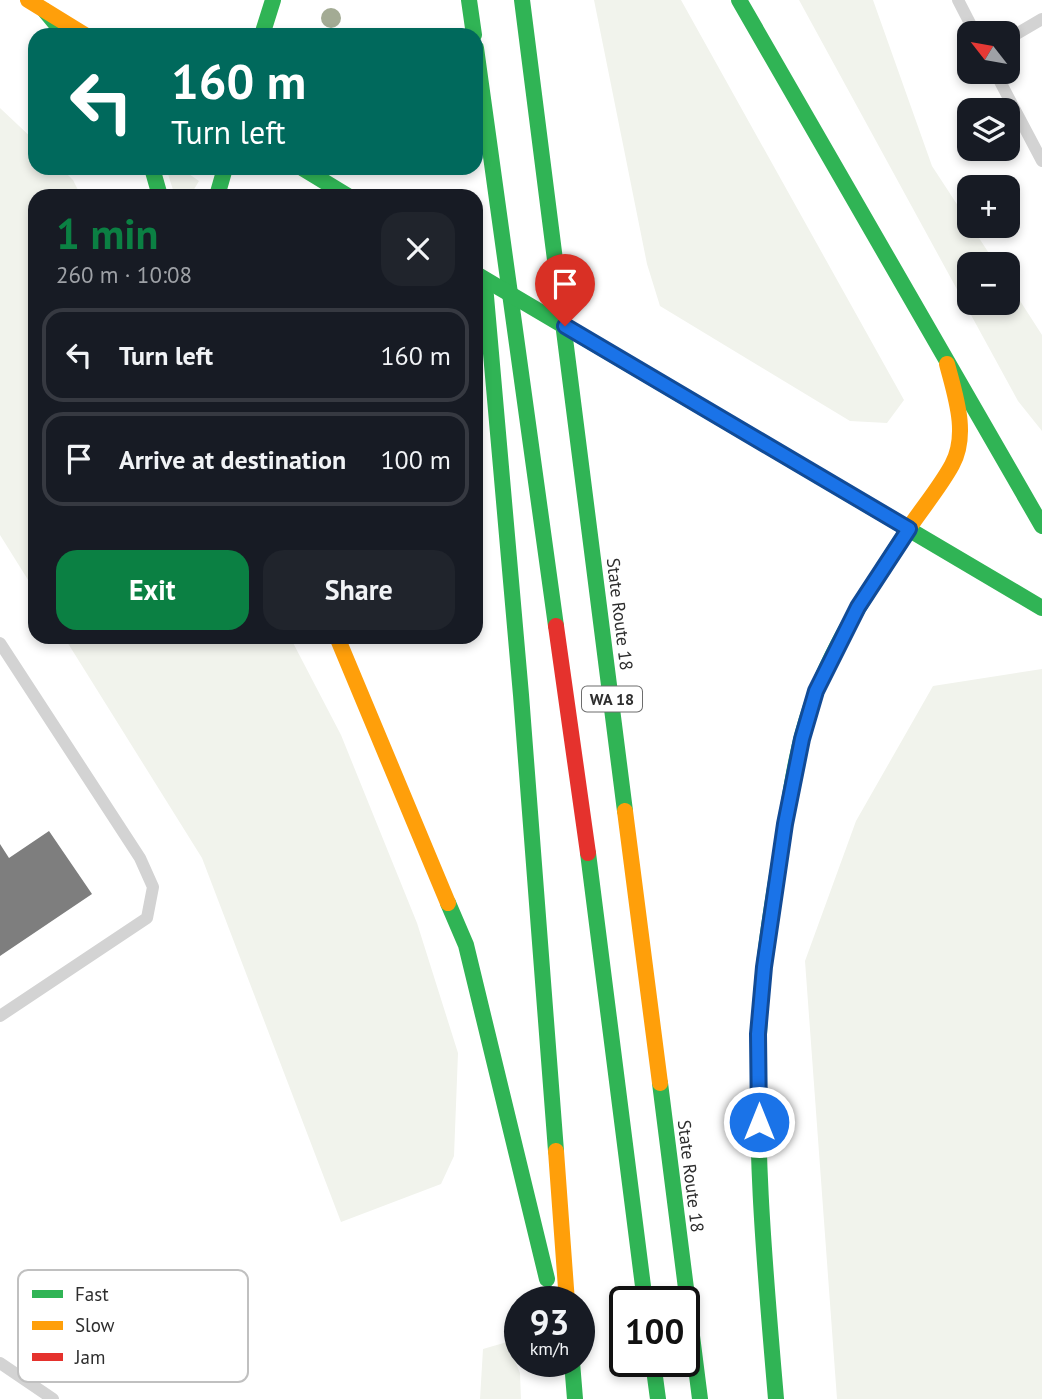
<!DOCTYPE html>
<meta charset="utf-8">
<style>
:root{--surface:#171b24;--page:#20242c;--text:#f1f3f6;--muted:#9ea1a6;--line:#363941;--accent:#0b8043}
body{margin:0;font-family:"PT Sans",sans-serif;background:var(--page);color:var(--text);height:100vh;display:flex;flex-direction:column;font-size:26px;white-space:nowrap}
*{box-sizing:border-box;margin:0}
p{font-size:23px;color:var(--muted)}
.icon{flex:none;width:38px;height:38px;fill:none;stroke:currentColor;stroke-width:2;stroke-linecap:round;stroke-linejoin:round}
.map{position:relative;flex:1;overflow:hidden}
.side{position:absolute;left:28px;top:189px;width:455px;height:455px;display:flex;flex-direction:column;background:var(--surface);border-radius:21px;box-shadow:0 4px 10px #0003}
.side>*{flex:none}
.top-card{position:absolute;left:28px;top:28px;width:455px;height:147px;border-radius:21px;box-shadow:0 4px 10px #0003;background:#00695c;color:#fff;overflow:hidden}
.needle{width:46px;rotate:301deg}
.fabs{position:absolute;left:957px;top:21px;display:grid;gap:14px}
.fabs a{display:grid;place-items:center;width:63px;height:63px;border-radius:14px;background:var(--surface);box-shadow:0 4px 10px #0003;font-size:35px}
.speed{position:absolute;left:504px;top:1286px;display:flex;gap:14px;font-size:35px;font-weight:700;text-align:center}
.speed>*{display:grid;place-content:center;width:91px;height:91px;border-radius:50%;background:var(--surface);box-shadow:0 4px 10px #0003;line-height:1}
.speed small{font-size:18px;font-weight:400}
.speed .limit{border:4px solid #111;border-radius:10px;background:#fff;color:#111}
.pin{position:absolute;display:grid;place-items:center;width:60px;height:60px;color:#fff;margin:-72px -30px;border-radius:50% 50% 50% 0;rotate:-45deg;box-shadow:0 0 7px #0007}
.pin .icon{rotate:45deg}
.me{position:absolute;width:77px;margin:-38px;rotate:0deg;stroke-linejoin:round;filter:drop-shadow(0 0 5px #0008)}
.turn{display:flex;align-items:center;gap:24px;height:147px;padding:0 28px;font-size:32px}
.turn .icon{width:91px;height:91px;stroke-width:2.5}
.turn b{display:block;font-size:49px;line-height:60px}
.round{display:grid;place-items:center;flex:none;width:74px;height:74px;border-radius:21px;background:var(--page)}
.overview{display:flex;align-items:center;justify-content:space-between;height:119px;padding:0 28px}
h1{font-size:42px;font-weight:800;line-height:52px;color:var(--accent)}
.cta{display:flex;gap:14px;margin-top:auto;padding:14px 28px}
.cta a{flex:1;height:80px;border-radius:21px;background:var(--accent);color:#fff;font-size:28px;font-weight:800;line-height:80px;text-align:center}
.cta a+a{background:var(--page);color:var(--text)}
ul{padding:0;list-style:none}
li{display:flex;align-items:center;gap:21px;height:94px;margin:0 14px 10px;padding:0 14px;border:4px solid var(--line);border-radius:21px}
li div{flex:1}
li b{display:block;font-size:26px}
li em{font-style:normal}
.map>svg:first-child{display:block}
.green{fill:#f1f3ec}
.building{fill:#7e7e7e}
.lines{fill:none;stroke-linecap:round;stroke-linejoin:round}
.lane{stroke:#d3d3d3;stroke-width:12}
.fast{stroke:#30b455;stroke-width:16}
.slow{stroke:#ff9f0a;stroke-width:16}
.jam{stroke:#e5322d;stroke-width:16}
.fast-bridge{stroke:#30b455;stroke-width:16}
.tree{fill:#a3ab94}
.route-casing{stroke:#114b97;stroke-width:18}
.route{stroke:#1a73e8;stroke-width:12}
.labels{text-anchor:middle;dominant-baseline:central;stroke-width:7;stroke-linejoin:round;paint-order:stroke}
.shield{fill:#fff;stroke:#6d6d6d;stroke-width:2}
.shield-label{font-size:16px;font-weight:bold;fill:#2e2e2e}
.street-label{font-size:18px;fill:#2e2e2e;stroke:#fff}
.key{fill:#fff;stroke:#c0c0c0;stroke-width:2}
.key-label{font-size:19px;fill:#2e2e2e}
</style>
<div class="map">
<svg width="1042" height="1399" viewBox="0 0 1042 1399">
<rect width="100%" height="100%" fill="#fff"/>
<path class="green" d="M594,0H681L904,400L887,423L850,421L660,306L647,264Z
M799,0H873L932,166L996,264H970V303H1008V282L1042,335V431L1018,401Z
M0,108L35,141V168H61L73,180L81,196H35V591L0,535Z
M166,168L192,169L189,174L199,181L190,196H175Z
M64,637H290L341,735L417,923L458,1053L454,1156L441,1184L341,1222L202,858Z
M1042,669V1399H837L805,961L856,821L933,686Z
M507,1342L520,1373L521,1399H480L483,1349Z"/>
<path class="building" d="M49,831L92,894L0,956V844L9,858Z"/>
<g class="lines">
<path class="lane" d="M958,0L975,33
M1008,39L1042,19
M995,72L1042,161
M0,643L140,858L153,887L147,918L0,1016
M0,1363L53,1399"/>
<path class="fast" d="M469,0L474,35
M522,0L625,811
M739,0L1042,526
M45,11L65,35
M262,35L273,0
M476,48L556,626
M152,168L160,196
M302,168L348,196
M217,196L225,168
M485,285L521,695L556,1151
M676,392L1042,608
M588,853L645,1302
M448,903L466,945L547,1279
M660,1083L700,1399
M572,1362L575,1399
M653,1362L658,1399
M776,1399C765,1270 753,1142 760,1012C763,956 773,900 782,844C790,799 795,753 810,709C832,644 872,585 909,528"/>
<path class="slow" d="M28,0L85,35
M909,528C923,507 940,487 952,465C969,434 955,395 947,364
M337,637L448,903
M625,811L660,1083
M556,1151L567,1302"/>
<path class="jam" d="M556,626L588,853"/>
<path class="fast-bridge" d="M476,274L676,392"/>
</g>
<circle class="tree" cx="331" cy="18" r="10"/>
<g class="lines">
<g class="route-casing">
<path id="route" d="M565,326L909,529L858,607L816,691L802,739L785,824L764,967L758,1034L759,1122"/>
</g>
<use href="#route" class="route"/>
</g>
<g class="labels">
<rect class="shield" x="582" y="686.5" width="60" height="25" rx="5"/>
<g class="shield-label">
<text x="612" y="699">WA 18</text>
</g>
<g class="street-label">
<text transform="translate(620 614) rotate(83)">State Route 18</text>
<text transform="translate(691 1176) rotate(83)">State Route 18</text>
</g>
</g>
<rect x="18" y="1270" width="230" height="112" rx="10" class="key"/>
<rect x="32" y="1290" width="31" height="8" fill="#30b455"/>
<rect x="32" y="1321" width="31" height="9" fill="#ff9f0a"/>
<rect x="32" y="1353" width="31" height="8" fill="#e5322d"/>
<g class="key-label">
<text x="75" y="1301">Fast</text>
<text x="75" y="1332">Slow</text>
<text x="75" y="1364">Jam</text>
</g>
</svg>
<div class="fabs">
<a><svg class="needle" viewBox="-14 -14 28 28"><path d="M0-13l5 13h-10z" fill="#e53935"/><path d="M0 13l5-13h-10z" fill="#9ea1a6"/></svg></a>
<a><svg class="icon" aria-label="layers" viewBox="0 0 24 24"><path d="M12 4l9 5-9 5-9-5zM3 14l9 5 9-5"/></svg></a>
<a>+</a>
<a>−</a>
</div>
<div class="speed"><div>93<small>km/h</small></div><div class="limit">100</div></div>
<div class="pin" style="left:565px;top:326px;background:#d93025"><svg class="icon" aria-label="arrive" viewBox="0 0 24 24"><path d="M6 21V4h12l-3 4 3 4H6"/></svg></div>
<svg class="me" style="left:759px;top:1122px" viewBox="-20 -20 40 40"><circle r="17" fill="#1a73e8" stroke="#fff" stroke-width="3"/><path d="M0-11L8 9 0 5-8 9z" fill="#fff"/></svg>
<div class="top-card">
<div class="turn"><svg class="icon" aria-label="left" viewBox="0 0 24 24"><path d="M17 20v-9H6M10 6l-5 5 5 5"/></svg><div><b>160 m</b>Turn left</div></div>
</div>
<section class="side">
<div class="overview"><div><h1>1 min</h1><p>260 m · 10:08</p></div><a class="round"><svg class="icon" aria-label="close" viewBox="0 0 24 24"><path d="M6 6l12 12M18 6L6 18"/></svg></a></div>
<ul>
<li><svg class="icon" aria-label="left" viewBox="0 0 24 24"><path d="M17 20v-9H6M10 6l-5 5 5 5"/></svg><div><b>Turn left</b></div><em>160 m</em></li>
<li><svg class="icon" aria-label="arrive" viewBox="0 0 24 24"><path d="M6 21V4h12l-3 4 3 4H6"/></svg><div><b>Arrive at destination</b></div><em>100 m</em></li>
</ul>
<div class="cta"><a>Exit</a><a>Share</a></div>
</section>
</div>
